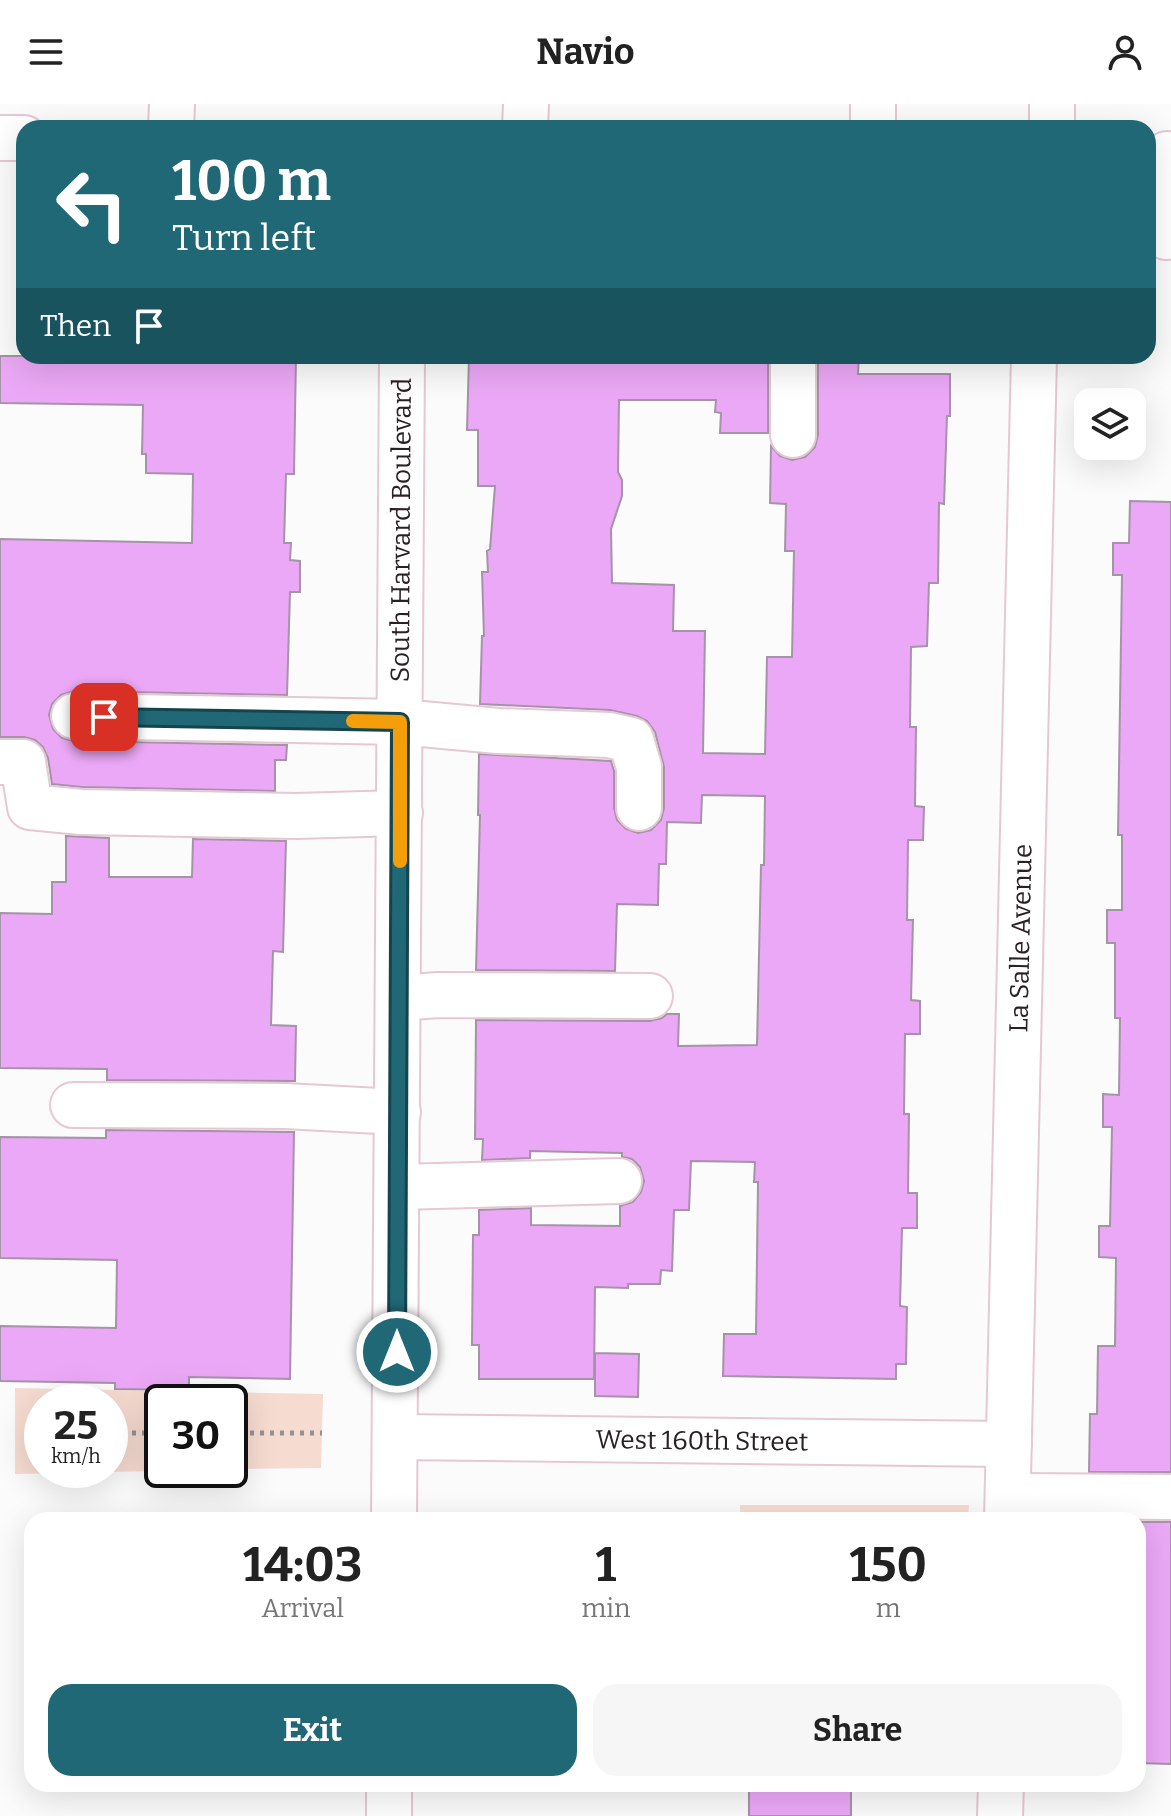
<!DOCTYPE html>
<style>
:root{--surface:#fff;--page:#f6f6f6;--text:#222;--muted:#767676;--accent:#206876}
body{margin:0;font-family:Bitter,serif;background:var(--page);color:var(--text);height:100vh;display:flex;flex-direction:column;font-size:30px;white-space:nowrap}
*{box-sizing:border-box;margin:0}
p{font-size:26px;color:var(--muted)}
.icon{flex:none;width:44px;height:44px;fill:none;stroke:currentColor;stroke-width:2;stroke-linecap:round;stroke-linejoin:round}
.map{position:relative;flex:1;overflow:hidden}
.side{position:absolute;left:24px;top:1408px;width:1122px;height:280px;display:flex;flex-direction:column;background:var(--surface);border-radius:24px;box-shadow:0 8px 32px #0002}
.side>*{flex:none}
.top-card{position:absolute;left:16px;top:16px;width:1140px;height:244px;border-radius:24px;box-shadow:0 8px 32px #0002;background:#206876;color:#fff;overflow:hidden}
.tools{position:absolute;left:1074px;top:284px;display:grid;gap:16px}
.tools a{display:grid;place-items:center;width:72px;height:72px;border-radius:16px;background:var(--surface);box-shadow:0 8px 32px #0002;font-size:40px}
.speed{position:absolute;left:24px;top:1280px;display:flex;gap:16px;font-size:40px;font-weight:700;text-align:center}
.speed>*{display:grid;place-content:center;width:104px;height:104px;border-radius:50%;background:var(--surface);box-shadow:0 8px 32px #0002;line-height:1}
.speed small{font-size:20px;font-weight:400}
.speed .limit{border:4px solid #111;border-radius:12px;background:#fff;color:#111}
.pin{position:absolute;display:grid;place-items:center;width:68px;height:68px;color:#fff;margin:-34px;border-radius:16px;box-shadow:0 4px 12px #0006}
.me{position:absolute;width:88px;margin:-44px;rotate:0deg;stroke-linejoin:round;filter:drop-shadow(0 0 6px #0008)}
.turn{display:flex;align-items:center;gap:28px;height:168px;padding:0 24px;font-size:36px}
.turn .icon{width:104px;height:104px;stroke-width:2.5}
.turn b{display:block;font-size:56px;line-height:68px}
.then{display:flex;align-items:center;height:76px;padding:0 24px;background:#0003;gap:16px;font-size:30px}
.eta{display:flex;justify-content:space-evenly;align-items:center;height:136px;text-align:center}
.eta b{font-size:48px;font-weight:700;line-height:56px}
.action{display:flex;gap:16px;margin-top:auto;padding:16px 24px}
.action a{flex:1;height:92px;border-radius:24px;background:var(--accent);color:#fff;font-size:32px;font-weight:700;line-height:92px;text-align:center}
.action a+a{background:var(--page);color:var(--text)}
header{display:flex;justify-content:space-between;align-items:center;height:104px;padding:0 24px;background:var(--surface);font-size:36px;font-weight:700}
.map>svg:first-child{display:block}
.green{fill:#f6dbd0;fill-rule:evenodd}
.building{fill:#eba8f6;stroke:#a593a8;stroke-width:2}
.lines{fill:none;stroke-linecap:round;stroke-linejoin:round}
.minor-casing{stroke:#e6c8d5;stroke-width:48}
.path{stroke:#969193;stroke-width:5;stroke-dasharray:4 6;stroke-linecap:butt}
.minor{stroke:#fff;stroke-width:44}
.route-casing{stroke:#15444d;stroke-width:20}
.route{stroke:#206876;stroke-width:14}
.slow{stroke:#f59e0b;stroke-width:14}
.labels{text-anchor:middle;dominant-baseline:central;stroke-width:8;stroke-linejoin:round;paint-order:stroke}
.street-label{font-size:26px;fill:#2b2025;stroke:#fff}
</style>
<header><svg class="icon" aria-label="menu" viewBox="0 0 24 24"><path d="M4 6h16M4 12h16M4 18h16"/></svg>Navio<svg class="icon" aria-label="person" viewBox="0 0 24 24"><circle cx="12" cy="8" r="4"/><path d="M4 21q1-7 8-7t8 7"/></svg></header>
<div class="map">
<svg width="1171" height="1712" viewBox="0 0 1171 1712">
<rect width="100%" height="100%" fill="#fbfbfb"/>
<path class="green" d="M15,1284L323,1290L321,1364L230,1365V1298H162V1366H200L15,1370ZM42,1298H110V1366H42Z
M740,1401H969L968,1416H740Z"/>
<path class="building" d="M0,252H296L294,370H286L284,439H291L290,456L300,457V488H290L287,591L74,587L61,591L52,600L49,611L53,625L62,634L74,637L287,641L286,656H275V687L82,683L52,680L48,654L43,643L35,636L24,633H0V435L192,439L193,370L146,369V350H142L143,301L0,299Z
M469,252L717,254V252H768V329H720L721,309L715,308L716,296H619L618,368L622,376V392L611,425L612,479L674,481L673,527H705L703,649L765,650L767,553H792L794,447H785L786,400L770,399L771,342L780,352L792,356L805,353L815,343L818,331V252H859L858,270H950V312H947L944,400L939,399L938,479H929L927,542L911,543L910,623H916L915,702L924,703L923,736H908L907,816H913L911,896L920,897V930H905L904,1010H909L908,1089H917V1124H902L900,1202L907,1203L906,1260H896V1275L723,1272L724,1230H756L758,1078H754L755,1058L691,1057L689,1106H674L672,1167L661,1166L660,1180H628V1184L595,1183L594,1275H479V1241H472L473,1131H479V1106L531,1104V1121L620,1122V1102L633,1098L641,1088L644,1077L640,1063L632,1055L622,1053V1049L530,1047V1054L482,1056L483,1035H475L476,916L650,917L662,914L667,910H679L678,942L757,941L761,761H764L765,692L702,691L701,719L667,718L666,760H659L658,801L617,800L615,867L476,866L480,711H478L479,650L611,657L614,667V704L617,716L626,725L638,729L651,726L661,716L664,704V663L655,628L647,617L637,612L610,606L480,600L482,532H484L482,468H488L487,447L490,445L495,382H478V326H467Z
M1130,397L1171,398V1368H1089L1090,1310H1097L1098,1242H1115L1116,1154L1099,1153V1122H1110L1112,1023H1103V990L1119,991L1120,914H1115V839H1107V806H1122V731H1118L1122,471H1113V439H1129Z
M66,732L109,734V773H192L193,735L286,737L283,848L273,847L271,921L296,922L295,977L107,976V965L0,964V809L52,810V778H66Z
M106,1026L294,1028L290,1275L189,1273V1286L115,1285V1279L0,1277V1222L116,1224L117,1156L0,1154V1033L106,1034Z
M595,1249L639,1250L638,1293L595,1292Z
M1138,1418H1171V1660L1138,1659Z
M749,1680H851V1712H749Z"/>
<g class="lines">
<g class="minor-casing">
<g id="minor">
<path d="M1052,0V24"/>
<path d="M171,24L172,0"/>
<path d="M525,24L526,0"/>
<path d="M873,24V0"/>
<path d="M0,34H24"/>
<path d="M1166,133L1167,50"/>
<path d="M793,331V252"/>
<path d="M74,612L400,618L498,627L609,631L631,636L639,663V704"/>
<path d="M0,658H23L30,703L81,708L296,712L400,709"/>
<path d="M399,894L438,891L650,892"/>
<path d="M73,1001L285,1002L398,1008"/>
<path d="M398,1083L619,1077"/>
<path id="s1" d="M396,1333L1009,1340"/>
<path d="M1008,1392L1171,1393"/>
<path id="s2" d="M394,1416L402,252"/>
<path id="s3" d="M1007,1416L1034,252"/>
<path d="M389,1712V1680"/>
<path d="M1000,1712L1001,1680"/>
</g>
</g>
<path class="path" d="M132,1329H162
M230,1329H322"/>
<use href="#minor" class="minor"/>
</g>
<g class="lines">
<g class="route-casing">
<path id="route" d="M104,613L400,618L397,1248"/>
</g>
<use href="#route" class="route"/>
<path class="slow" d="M353,617L400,618V757"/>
</g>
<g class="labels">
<g class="street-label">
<text stroke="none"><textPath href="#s2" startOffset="990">South Harvard Boulevard</textPath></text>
<text stroke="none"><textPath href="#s3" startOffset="582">La Salle Avenue</textPath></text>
<text stroke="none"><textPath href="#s1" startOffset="306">West 160th Street</textPath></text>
</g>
</g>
</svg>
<div class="tools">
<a><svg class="icon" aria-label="layers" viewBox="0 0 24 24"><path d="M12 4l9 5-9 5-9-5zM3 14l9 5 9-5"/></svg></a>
</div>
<div class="speed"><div>25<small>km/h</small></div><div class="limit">30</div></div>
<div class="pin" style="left:104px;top:613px;background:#d93025"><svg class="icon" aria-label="arrive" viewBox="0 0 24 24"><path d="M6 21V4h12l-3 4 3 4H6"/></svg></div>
<svg class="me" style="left:397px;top:1248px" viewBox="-20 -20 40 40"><circle r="17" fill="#206876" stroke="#fff" stroke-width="3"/><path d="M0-11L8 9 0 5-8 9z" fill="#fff"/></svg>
<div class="top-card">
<div class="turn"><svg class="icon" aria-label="left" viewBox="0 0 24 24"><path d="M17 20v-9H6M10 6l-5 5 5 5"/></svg><div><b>100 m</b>Turn left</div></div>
<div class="then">Then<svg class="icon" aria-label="arrive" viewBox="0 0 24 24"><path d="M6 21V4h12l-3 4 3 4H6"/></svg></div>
</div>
<section class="side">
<div class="eta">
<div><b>14:03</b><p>Arrival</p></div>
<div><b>1</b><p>min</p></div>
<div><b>150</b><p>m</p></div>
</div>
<div class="action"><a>Exit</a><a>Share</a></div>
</section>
</div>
